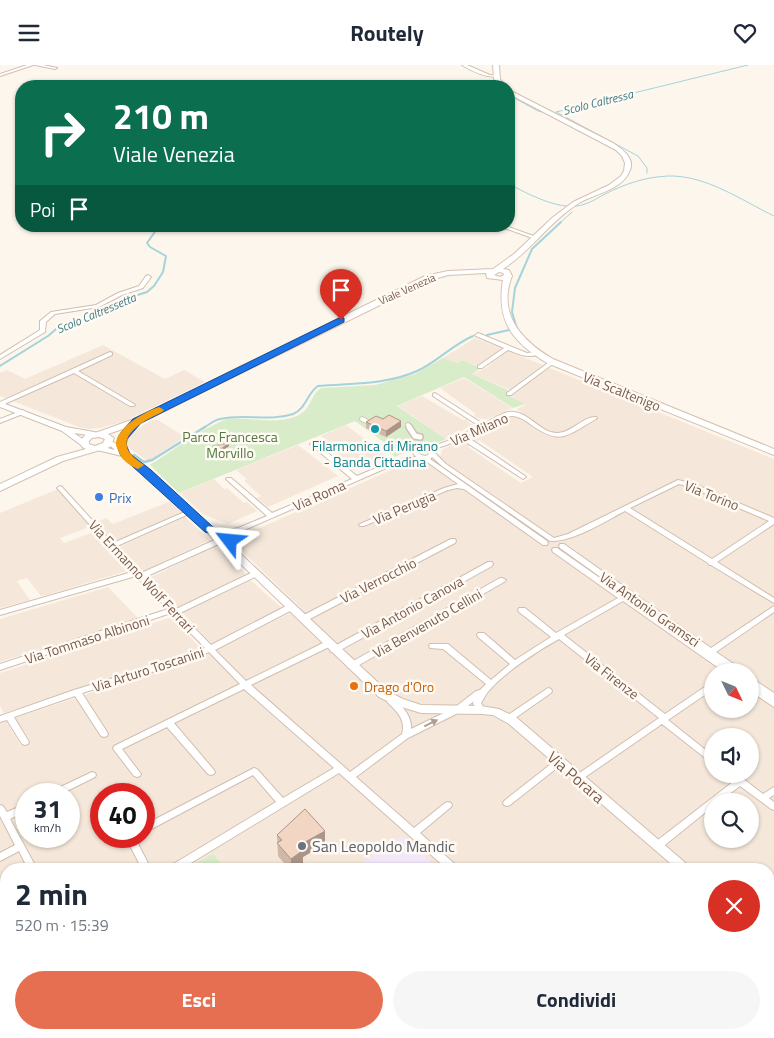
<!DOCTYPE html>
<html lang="it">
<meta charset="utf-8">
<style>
:root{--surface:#fff;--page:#f6f6f7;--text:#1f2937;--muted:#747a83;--accent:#e76f51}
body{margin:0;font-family:"Titillium Web",sans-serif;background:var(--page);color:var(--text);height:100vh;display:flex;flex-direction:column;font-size:19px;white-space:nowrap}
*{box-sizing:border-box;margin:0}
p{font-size:16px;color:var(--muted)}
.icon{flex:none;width:28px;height:28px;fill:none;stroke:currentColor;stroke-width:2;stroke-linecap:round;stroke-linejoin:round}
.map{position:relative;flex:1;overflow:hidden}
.drawer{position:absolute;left:0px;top:798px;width:775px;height:176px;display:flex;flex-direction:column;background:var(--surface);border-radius:20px 20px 0 0;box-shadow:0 1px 4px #0004}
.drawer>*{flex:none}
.hud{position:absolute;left:15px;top:15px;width:500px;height:152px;border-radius:20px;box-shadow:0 1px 4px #0004;background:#0b6e4f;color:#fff;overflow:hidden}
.needle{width:32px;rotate:133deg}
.controls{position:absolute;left:704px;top:598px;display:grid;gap:10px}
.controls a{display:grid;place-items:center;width:55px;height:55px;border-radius:50%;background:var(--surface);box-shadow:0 1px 4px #0004;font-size:25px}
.speed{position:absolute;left:15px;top:718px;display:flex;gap:10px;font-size:25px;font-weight:700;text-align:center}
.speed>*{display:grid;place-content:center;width:65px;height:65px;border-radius:50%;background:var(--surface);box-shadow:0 1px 4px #0004;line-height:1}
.speed small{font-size:12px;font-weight:400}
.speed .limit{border:8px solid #d22;background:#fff;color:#111}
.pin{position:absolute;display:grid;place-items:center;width:42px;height:42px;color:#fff;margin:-51px -21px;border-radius:50% 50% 50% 0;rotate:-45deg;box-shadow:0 0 5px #0007}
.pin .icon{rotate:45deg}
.me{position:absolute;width:55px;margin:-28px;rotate:299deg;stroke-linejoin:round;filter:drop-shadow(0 0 4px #0008)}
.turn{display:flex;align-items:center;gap:18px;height:105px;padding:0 15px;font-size:22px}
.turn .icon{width:65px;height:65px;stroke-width:2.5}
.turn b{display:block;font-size:35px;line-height:42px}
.then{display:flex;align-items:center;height:48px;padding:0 15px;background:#0003;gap:10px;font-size:19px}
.round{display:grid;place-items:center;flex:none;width:52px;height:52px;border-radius:26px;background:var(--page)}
.headline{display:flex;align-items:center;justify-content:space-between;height:85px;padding:0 15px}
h1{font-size:30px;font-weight:700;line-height:38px}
.button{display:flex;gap:10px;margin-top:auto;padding:10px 15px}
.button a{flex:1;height:58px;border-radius:30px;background:var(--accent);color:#fff;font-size:20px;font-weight:700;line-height:58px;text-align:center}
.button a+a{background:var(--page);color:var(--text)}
header{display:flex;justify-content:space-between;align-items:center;height:65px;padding:0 15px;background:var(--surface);font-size:22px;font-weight:700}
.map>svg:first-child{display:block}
.residential{fill:#f5e8da;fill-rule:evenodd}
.education{fill:#f3e8fa}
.green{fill:#d8ecc9}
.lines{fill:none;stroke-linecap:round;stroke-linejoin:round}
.stream-far2{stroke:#a5d3da;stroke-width:1}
.stream-far1{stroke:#a5d3da;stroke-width:2}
.stream{stroke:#a5d3da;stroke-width:2.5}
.pedestrian-far1-casing{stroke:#d1beb0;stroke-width:5.5}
.pedestrian-casing{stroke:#d1beb0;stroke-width:8}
.minor-casing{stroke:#d1beb0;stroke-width:2}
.tertiary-casing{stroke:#d1beb0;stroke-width:2}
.secondary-casing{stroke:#d6c0b0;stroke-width:2}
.pedestrian-far1{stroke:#fff;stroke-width:4}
.pedestrian{stroke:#fff;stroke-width:5}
.minor{fill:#fff;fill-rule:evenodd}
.tertiary{fill:#fff;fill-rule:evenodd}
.secondary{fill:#fff;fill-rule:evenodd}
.wall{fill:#d1b7a8}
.shaded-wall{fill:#aa9588}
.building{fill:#f3d5c3;stroke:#aa9588}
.oneway{fill:#af9d94}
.route{fill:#1a73e8;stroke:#114b97}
.slow{fill:#f59e0b}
.culture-dot{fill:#0f9aa8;stroke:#fffaf3;stroke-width:2}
.shop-dot{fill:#3f7fe0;stroke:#fffaf3;stroke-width:2}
.food-dot{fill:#e8710a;stroke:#fffaf3;stroke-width:2}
.worship-dot{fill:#6b7280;stroke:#fffaf3;stroke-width:2}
.labels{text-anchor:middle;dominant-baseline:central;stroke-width:5;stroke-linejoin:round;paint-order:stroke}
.far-street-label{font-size:11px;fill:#7a5c4d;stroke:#fffaf3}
.far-water-label{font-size:12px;font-style:italic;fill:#437c86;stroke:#fffaf3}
.street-label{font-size:14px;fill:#7a5c4d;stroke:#fffaf3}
.park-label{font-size:14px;fill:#537a41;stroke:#fffaf3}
.culture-label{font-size:14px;fill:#0d838f;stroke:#fffaf3}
.shop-label{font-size:14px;fill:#366cbe;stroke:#fffaf3;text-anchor:start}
.food-label{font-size:14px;fill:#c56008;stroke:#fffaf3;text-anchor:start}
.near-street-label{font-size:16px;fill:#7a5c4d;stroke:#fffaf3}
.near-worship-label{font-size:16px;fill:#5b616d;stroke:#fffaf3;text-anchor:start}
</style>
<header><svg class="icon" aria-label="menu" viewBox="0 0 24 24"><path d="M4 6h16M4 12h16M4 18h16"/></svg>Routely<svg class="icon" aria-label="heart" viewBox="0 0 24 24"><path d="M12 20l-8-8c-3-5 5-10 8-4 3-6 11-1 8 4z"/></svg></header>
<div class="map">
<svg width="774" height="973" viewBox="0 0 774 973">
<rect width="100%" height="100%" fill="#fdf6ec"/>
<path class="residential" d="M475,273L503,284L478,301L462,295L457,298L443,293Z
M103,280L165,314L184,305L205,317L125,356L100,363L89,364L79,362L0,331V308L7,305L25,314Z
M507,286L543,300L510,325L472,309L486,303Z
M547,302L774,394V973H0V658L6,656L21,681L30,676L15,653L205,590L301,543L244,488L238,476L244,470L409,397L421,400L441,390L442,385L457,377L465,378L470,381L468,382L521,418L533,412L479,375L477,377L472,372L521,347L517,344L525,340L511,331ZM712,606H750V644H712ZM712,671H750V709H712ZM26,729H69V771H26ZM101,729H144V771H101ZM712,736H750V774H712ZM6,804H769V968H6Z
M464,313L512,343L485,355L473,351L476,349L440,323Z
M422,331L463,355L466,354L472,360L446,374L398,341Z
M152,355H158L185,372L148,396L127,382L128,372L135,365Z
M346,360L386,391L353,405L341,396L345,394L328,381L331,379L321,371Z
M298,380L338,411L268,442L257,433L261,431L244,416L247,414L236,405Z
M214,414L224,424L227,423L244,438L247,437L257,446L228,459L203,449L180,428Z
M58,424L90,459L85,461L87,463L60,473L64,478L91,468L126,506L47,530L41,531L27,513L17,516L30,535L0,543V448Z
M171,436L182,447L115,477L96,457L106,453L113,459Z
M185,452L210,475L143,506L119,482Z
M215,481L246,509L178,542L149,513Z
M250,515L283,544L212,579L182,547Z
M108,522L138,553L0,597V554Z
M172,552L200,583L166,596L4,648L0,641V608Z"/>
<path class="education" d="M402,771L439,804H353Z
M448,968H562L556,973H452Z"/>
<path class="green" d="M443,293L457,298L462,295L481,303L472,309L510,326L506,329L525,339L513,343L464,312L397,341L446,374L433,380L418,381L395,392L392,389L396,386L355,356L179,428L150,400C166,390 213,356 229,354C252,352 275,360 297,351C312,344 310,330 321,323L375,320L415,309Z
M213,789L226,804H186Z
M6,901V968H40L31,973H0V904Z"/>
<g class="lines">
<path class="stream-far2" d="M471,21L485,19L492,21
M509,30L538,46L547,48
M647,108V103L638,91L556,47L748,0
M509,119C528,129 563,148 585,139C592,137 599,132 605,129C625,119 645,112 668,111C706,110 741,135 774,151
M560,158L572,147"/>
<path class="stream-far1" d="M517,264L512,247L515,223L532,184L561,157
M487,270L509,265
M0,301L48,271L62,259L99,248L125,234L147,227L154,221L163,207L166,191L150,182L147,178L159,161
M203,363C209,360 214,355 220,354C245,348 269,357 293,349C306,344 307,328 318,321C351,318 386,320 417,306C437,297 452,280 473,271"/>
<path class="stream" d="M134,390L144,397L152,395L205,362"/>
<g class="pedestrian-far1-casing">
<path id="pedestrian-far1" d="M362,354L366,356
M408,360L410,363"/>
</g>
<g class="pedestrian-casing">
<path id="pedestrian" d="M409,362L415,371L420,372"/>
</g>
<g class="minor-casing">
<path id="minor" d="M27,0H33L0,11V9Z
M35,0H43L57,3L55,4Z
M462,0H467L490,10L498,11C487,14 472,6 462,0Z
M499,161H506L539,173L535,174Z
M148,210L151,212L143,223L122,230L99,242L55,249L46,257L45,267L0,294V290L40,265V256L51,247L96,240L118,228L139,221L146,211Z
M478,268L527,288L536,287L539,289C528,294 519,289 508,285L482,303H478V301L504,283L476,271L475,270Z
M110,287L112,288V290L78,306L134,339L135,340L134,341H130L74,308L0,341V337Z
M552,295L555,297L554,298L511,330H507V328Z
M435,328L483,359C491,355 500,349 508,347C528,344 539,368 557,368C572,368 583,351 596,352L597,353L596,354C566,371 561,381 530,359C525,355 518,351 512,351C504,351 475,367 466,371L525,411L526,412L523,414L461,374L444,381L431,384L446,399L554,473L568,469L678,415L694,419L774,453V459L717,497L774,533V538L711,500H709L708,498L625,446C604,457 573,477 550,476L442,401L432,392L430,394L547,476L548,478L547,480H543L464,424L457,423L448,425L364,461H360L359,460L360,459L444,423L458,419L423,394L398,398L242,466L227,470H225L224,468L225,466L238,463L267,451L227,415L226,414L227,413H231L272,448L352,414L311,380L310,379L311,378H315L357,411L395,395L416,392L413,388L419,383C440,382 460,370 479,361L433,331V329ZM422,386L428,387L429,389L426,391L421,390L419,388ZM679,419L690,422L769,456L712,494L630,443Z
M23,345L26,347L25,348L0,358V354Z
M60,421L62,422L113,478L187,446H191L192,447L191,448L117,481L141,508L217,474H221L222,476L221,478L145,512L176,544L253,507H257L259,509L257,511L180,548L211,580L288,540H294L295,542L294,544L215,585L246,616L325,577H331L332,579L331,581L251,620L350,707L402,669C406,656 398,647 388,638L387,636L388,634H394C403,642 412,651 411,664L454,643L476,626L480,625L486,619L443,584L430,583L429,581L430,579H448L491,615L510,599L478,572L477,570L478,568H484L515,595L551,572L519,547L518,545L519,543H525L556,568L618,533L553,487L552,485L553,483H557L694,579L560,483L559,481L560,479H564L711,583L774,541V547L716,587L741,604L742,606H733L731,605L732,606H723L623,536L564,570L665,649L709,619L712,618V625L668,655L712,690V697L709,696L662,659L581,715L578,716L575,715L574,713L575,711L659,653L559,574C537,586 502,609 487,628C485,631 483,635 481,638L485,645L484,647L481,648L478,647L473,638L474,636L460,647L408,673L356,712L414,763L445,738L448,737L451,738L452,740L451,742L420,768L457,801L458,804H447L339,708L181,804H169L170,801L276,737L253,710L144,768V760L254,703L257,704L283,733L334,703L244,624L174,658L214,705L215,707L214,709L211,710L208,709L167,662L122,684L141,709L140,711L137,712L134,711L114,685L113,683L114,681L240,619L209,587L185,597L82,628L107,667L108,669L107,671L104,672L101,671L75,631L14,652L29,677L28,679L25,680L22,679L7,655L0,657V651L74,625L179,593L205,583L171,548L0,605V599L168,544L136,511L0,550V545L132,507L58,424L57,423Z
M451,474H455L456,476L455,478L306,556H300L299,554L300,552Z
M488,497H492L493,499L492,501L337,587H331L330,585L331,583Z
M500,513H502L506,515L504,517L354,603H348L347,601L348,599Z
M750,612L774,628V642L750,626Z
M548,623L551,624L552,626L551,628L511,656L508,657L505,656L504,654L505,652Z
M559,694L562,695L563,697L562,699L510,740L507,741L504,740L503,738L504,736L556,695Z
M92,707L95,708L96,710L95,712L61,729H49L50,727Z
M727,709H737L763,729L774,722V730L769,733L774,737V745L771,744L740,721L720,736H712V742L660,784L657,785L654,784L653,781L654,778L734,716Z
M26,739V746L10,754L37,804H28L19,786L0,796V788L15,780L0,751V740L3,741L7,747Z
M125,771H134L151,804H142Z
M774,825V835L769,838V828Z
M6,889V898L0,900V891Z
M116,968H126L129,973H118Z
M568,968H580L577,973H564Z
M599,968H610L613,973H602Z
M725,968H736L740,973H728Z"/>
</g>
<g class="tertiary-casing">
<path id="tertiary" d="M0,337L66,362L94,367L98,369L94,371L74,368L88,378L84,380H81L62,366L0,342Z
M134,354H137L141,356L130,368L127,375L126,379L129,388L150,405L218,468L224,465L233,468L235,474L229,478L387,626L403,634L421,640L481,641L499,644L517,653L689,801L691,804H677L509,659L493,650L481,649L421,648L395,640L379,632L220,479L216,478L213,473L144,409L122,391L97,385L96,383L100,381L115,385L106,377L110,375L118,380L120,371Z
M769,870L774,872V885L769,883Z"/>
</g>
<g class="secondary-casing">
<path id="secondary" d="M493,0H499L500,14L505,21H499L494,14Z
M509,25L613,78C622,84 635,93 630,105C623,125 596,128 579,138C550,156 531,186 503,204L509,205L512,211C497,249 522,276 553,294L774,384V390L547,298C513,277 496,257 503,215L487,213L486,208L448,210L431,215L140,358L108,369L114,373L110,382L63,396L0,426V419L57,392L86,384L82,382L80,376L86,369L98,367L134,354L425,211L448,206L493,204L514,189L552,153L573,137L609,120L621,111L624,106L625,98L622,91L616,85L509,29ZM499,207L503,208L504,210L500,212L494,210ZM99,372L105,374L103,378L95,381L89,379V376L92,373Z"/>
</g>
<use href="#pedestrian-far1" class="pedestrian-far1"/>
<use href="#pedestrian" class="pedestrian"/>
<use href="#minor" class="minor"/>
<use href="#tertiary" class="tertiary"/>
<use href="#secondary" class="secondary"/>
</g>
<path class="wall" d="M383,354L401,356V362L386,372L366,363V357Z
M325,766V779L303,792V799L296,804H289L278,791L277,770Z"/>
<path class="shaded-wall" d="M401,356V362L386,372V366Z
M229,378V381L214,393L213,390Z
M325,766V779L303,792V799L296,804H291V794L298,781Z"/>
<path class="building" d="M389,350L401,356L386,366L366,357L376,351L383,354Z
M229,378L213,390V381Z
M305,744L325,766L298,781L302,786L291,794L277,778L282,775L277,770Z"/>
<defs><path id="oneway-solid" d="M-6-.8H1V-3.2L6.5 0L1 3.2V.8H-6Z" transform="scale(1.25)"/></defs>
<use class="oneway" href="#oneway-solid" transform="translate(431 658) rotate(-26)"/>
<path class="route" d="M341,252L344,253V257L141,358L127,374L126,380L130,389L151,405L213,462L234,467L237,473L233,478H226L224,476L226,472L205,467L121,391C112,372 121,368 133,354Z"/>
<path class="slow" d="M159,342L164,345L162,347C148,354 118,367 129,387C133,393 139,396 144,400L138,404C132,402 123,396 120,390C119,386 116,382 116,379C116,363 146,346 159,342Z"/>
<circle class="culture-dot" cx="375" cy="364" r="5"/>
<circle class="shop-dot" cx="99" cy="432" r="5"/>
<circle class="food-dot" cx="354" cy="621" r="5"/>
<circle class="worship-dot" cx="302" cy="781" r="5"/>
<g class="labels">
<g class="far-street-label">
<text transform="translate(407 224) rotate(-24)">Viale Venezia</text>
</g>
<g class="far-water-label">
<text transform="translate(598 37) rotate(-14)">Scolo Caltressa</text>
<text transform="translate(96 248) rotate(-23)">Scolo Caltressetta</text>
</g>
<g class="street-label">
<text transform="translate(622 326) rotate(22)">Via Scaltenigo</text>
<text transform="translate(479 364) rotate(-24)">Via Milano</text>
<text transform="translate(319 430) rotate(-24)">Via Roma</text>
<text transform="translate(712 430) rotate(22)">Via Torino</text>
<text transform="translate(404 442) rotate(-23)">Via Perugia</text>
<text transform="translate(142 511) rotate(47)">Via Ermanno Wolf Ferrari</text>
<text transform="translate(378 515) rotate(-27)">Via Verrocchio</text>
<text transform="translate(412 542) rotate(-29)">Via Antonio Canova</text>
<text transform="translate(650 544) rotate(35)">Via Antonio Gramsci</text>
<text transform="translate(427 558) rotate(-30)">Via Benvenuto Cellini</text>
<text transform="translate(87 574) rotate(-18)">Via Tommaso Albinoni</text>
<text transform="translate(148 604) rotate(-18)">Via Arturo Toscanini</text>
<text transform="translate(612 611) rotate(38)">Via Firenze</text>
</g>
<g class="park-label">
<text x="230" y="371">Parco Francesca<tspan x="230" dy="16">Morvillo</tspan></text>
</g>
<g class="culture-label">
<text x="375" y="380">Filarmonica di Mirano<tspan x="375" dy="16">- Banda Cittadina</tspan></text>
</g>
<g class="shop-label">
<text x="109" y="432">Prix</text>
</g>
<g class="food-label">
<text x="364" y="621">Drago d'Oro</text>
</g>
<g class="near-street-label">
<text transform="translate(576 712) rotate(41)">Via Porara</text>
</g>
<g class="near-worship-label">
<text x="312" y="781">San Leopoldo Mandic</text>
</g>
</g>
</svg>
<div class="controls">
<a><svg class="needle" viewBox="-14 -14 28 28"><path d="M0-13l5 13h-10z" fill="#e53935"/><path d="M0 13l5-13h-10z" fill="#747a83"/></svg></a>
<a><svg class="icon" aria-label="sound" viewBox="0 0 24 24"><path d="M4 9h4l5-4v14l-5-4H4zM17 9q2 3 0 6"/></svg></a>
<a><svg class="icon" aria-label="search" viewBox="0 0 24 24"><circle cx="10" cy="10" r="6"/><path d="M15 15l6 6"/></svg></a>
</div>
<div class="speed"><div>31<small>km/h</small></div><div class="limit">40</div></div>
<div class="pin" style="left:341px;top:255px;background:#d93025"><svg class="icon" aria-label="arrive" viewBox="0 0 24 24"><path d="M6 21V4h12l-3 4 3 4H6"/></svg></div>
<svg class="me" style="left:230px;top:476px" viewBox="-20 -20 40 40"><path d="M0-17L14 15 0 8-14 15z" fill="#1a73e8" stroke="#fff" stroke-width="4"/></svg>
<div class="hud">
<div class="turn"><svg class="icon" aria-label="right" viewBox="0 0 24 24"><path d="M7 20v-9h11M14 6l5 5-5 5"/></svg><div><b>210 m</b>Viale Venezia</div></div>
<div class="then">Poi<svg class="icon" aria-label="arrive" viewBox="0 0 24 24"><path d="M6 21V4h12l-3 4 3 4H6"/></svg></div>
</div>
<section class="drawer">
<div class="headline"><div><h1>2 min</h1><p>520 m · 15:39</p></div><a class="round" style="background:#d93025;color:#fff"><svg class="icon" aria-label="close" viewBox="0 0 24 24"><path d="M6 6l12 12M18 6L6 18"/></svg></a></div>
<div class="button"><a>Esci</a><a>Condividi</a></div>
</section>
</div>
